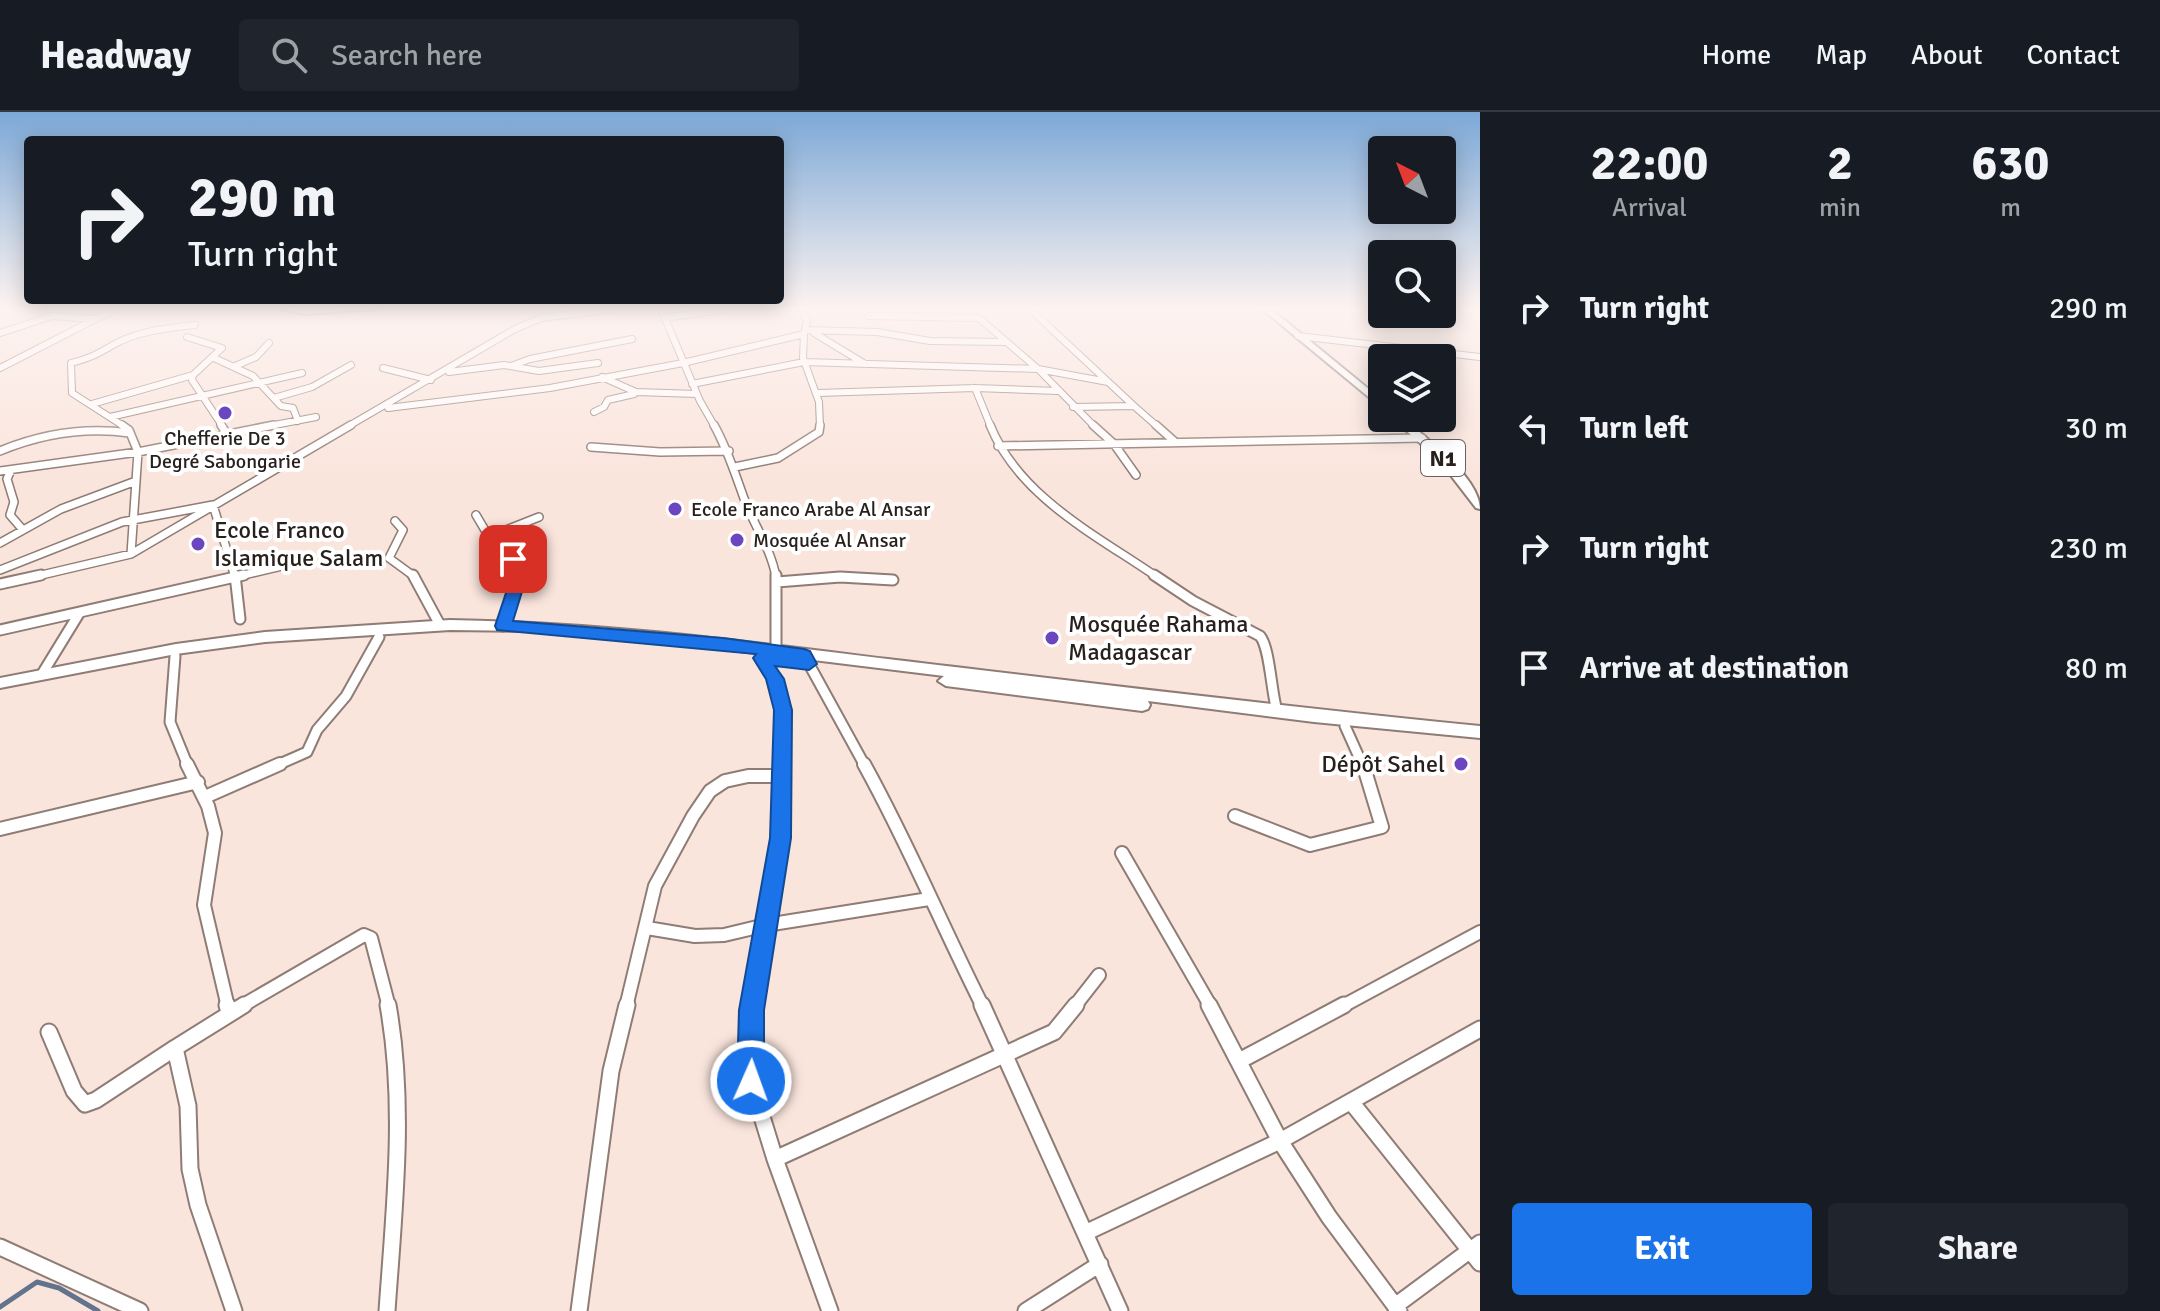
<!DOCTYPE html>
<meta charset="utf-8">
<style>
:root{--surface:#171b24;--page:#20242c;--text:#f1f3f6;--muted:#9ea1a6;--line:#363941;--accent:#1a73e8}
body{margin:0;font-family:Signika,sans-serif;background:var(--page);color:var(--text);height:100vh;display:flex;flex-direction:column;font-size:30px;white-space:nowrap}
*{box-sizing:border-box;margin:0}
p{font-size:26px;color:var(--muted)}
.icon{flex:none;width:44px;height:44px;fill:none;stroke:currentColor;stroke-width:2;stroke-linecap:round;stroke-linejoin:round}
.map{position:relative;flex:1;overflow:hidden}
.sheet{display:flex;flex-direction:column;background:var(--surface);width:680px}
.sheet>*{flex:none}
.guide{position:absolute;left:24px;top:24px;width:760px;height:168px;border-radius:8px;box-shadow:0 4px 20px #0003;background:#171b24;color:var(--text);overflow:hidden}
.needle{width:52px;rotate:318deg}
.tools{position:absolute;left:1368px;top:24px;display:grid;gap:16px}
.tools a{display:grid;place-items:center;width:88px;height:88px;border-radius:8px;background:var(--surface);box-shadow:0 4px 20px #0003;font-size:40px}
.pin{position:absolute;display:grid;place-items:center;width:68px;height:68px;color:#fff;margin:-34px;border-radius:16px;box-shadow:0 4px 12px #0006}
.me{position:absolute;width:88px;margin:-44px;rotate:2deg;stroke-linejoin:round;filter:drop-shadow(0 0 6px #0008)}
.turn{display:flex;align-items:center;gap:28px;height:168px;padding:0 32px;font-size:36px}
.turn .icon{width:104px;height:104px;stroke-width:2.5}
.turn b{display:block;font-size:56px;line-height:68px}
.eta{display:flex;justify-content:space-evenly;align-items:center;height:136px;text-align:center}
.eta b{font-size:48px;font-weight:700;line-height:56px}
.action{display:flex;gap:16px;margin-top:auto;padding:16px 32px}
.action a{flex:1;height:92px;border-radius:8px;background:var(--accent);color:#fff;font-size:32px;font-weight:700;line-height:92px;text-align:center}
.action a+a{background:var(--page);color:var(--text)}
ul{padding:0;list-style:none}
li{display:flex;align-items:center;gap:24px;height:120px;padding:0 32px}
li div{flex:1}
li b{display:block;font-size:30px}
li em{font-style:normal}
header{display:flex;align-items:center;gap:48px;box-sizing:border-box;height:112px;padding:0 40px;background:var(--surface);border-bottom:2px solid var(--line)}
header strong{font-size:38px}
nav{display:flex;gap:44px;margin-inline-start:auto;font-size:28px}
.search{width:560px;height:72px;background:var(--page);display:flex;align-items:center;gap:20px;box-sizing:border-box;padding:0 28px;border-radius:8px;color:var(--muted);font-size:30px}
main{display:flex;flex:1;min-height:0}
.map>svg:first-child{display:block}
.lines{fill:none;stroke-linecap:round;stroke-linejoin:round}
.stream-far1{stroke:#62738d;stroke-width:2}
.stream{stroke:#62738d;stroke-width:5}
.minor-far4-casing{stroke:#8e7c75;stroke-width:8}
.minor-far3-casing{stroke:#8e7c75;stroke-width:10}
.minor-far2-casing{stroke:#8e7c75;stroke-width:13}
.minor-far1-casing{stroke:#8e7c75;stroke-width:16}
.minor-casing{stroke:#8e7c75;stroke-width:19}
.primary-casing{stroke:#8e7c75;stroke-width:4}
.trunk-casing{stroke:#8e7c75;stroke-width:4}
.minor-far4{stroke:#fff;stroke-width:6}
.minor-far3{stroke:#fff;stroke-width:7}
.minor-far2{stroke:#fff;stroke-width:9}
.minor-far1{stroke:#fff;stroke-width:12}
.minor{stroke:#fff;stroke-width:15}
.primary{fill:#fff;fill-rule:evenodd}
.trunk{fill:#fff;fill-rule:evenodd}
.route{fill:#1a73e8;stroke:#114b97;stroke-width:2}
.poi-dot{fill:#6b46bf;stroke:#fff;stroke-width:3}
.labels{text-anchor:middle;dominant-baseline:central;stroke-width:8;stroke-linejoin:round;paint-order:stroke}
.far-poi-label{font-size:20px;fill:#27201d;stroke:#fff;text-anchor:start}
.shield{fill:#fff;stroke:#686361;stroke-width:2}
.shield-label{font-size:22px;font-weight:bold;fill:#27201d}
.poi-label{font-size:24px;fill:#27201d;stroke:#fff;text-anchor:start}
</style>
<header>
<strong>Headway</strong>
<div class="search"><svg class="icon" aria-label="search" viewBox="0 0 24 24"><circle cx="10" cy="10" r="6"/><path d="M15 15l6 6"/></svg>Search here</div>
<nav><a>Home</a><a>Map</a><a>About</a><a>Contact</a></nav>
</header>
<main>
<div class="map">
<svg width="1480" height="1199" viewBox="0 0 1480 1199">
<rect width="100%" height="100%" fill="#fae5dd"/>
<g class="lines">
<path class="stream-far1" d="M276,197L304,203L392,197"/>
<path class="stream" d="M0,1195L37,1170L59,1176L98,1199"/>
<g class="minor-far4-casing">
<path id="minor-far4" d="M661,197L700,289L715,315
M1030,197L1134,294
M869,204L979,206L1038,257L1095,315
M665,206L726,197
M805,218L877,220L930,229L1006,230
M0,221L52,204L94,207
M814,221L865,252
M804,222L803,246L819,290L820,315
M1298,224L1480,245
M187,225L222,236L193,263L192,268L223,315
M212,245L253,264L281,294L293,296L298,309
M235,254L256,245L269,231
M511,254L530,247L632,227
M0,256L115,197
M383,256L431,268
M449,260L504,253L539,259L598,251
M602,265L636,280L697,282
M692,272L804,250L1038,257L1108,270
M975,276L991,315
M818,281L975,276L1057,279
M274,286L312,275L351,253
M92,292L193,263
M1073,295L1134,294L1158,315
M388,296L550,276L683,251L804,222L807,209L802,197
M594,300L604,295L608,288L634,282
M110,305L302,261
M125,315L72,281L71,251C90,246 96,243 113,233C137,219 168,216 195,213
M264,315L316,305
M347,315L515,217L541,206L613,197"/>
</g>
<g class="minor-far3-casing">
<path id="minor-far3" d="M122,313L129,318L138,340L131,442
M221,313L227,322
M714,313C728,338 735,362 745,389C755,415 771,437 776,465
M990,313C1019,385 1096,423 1157,465
M1093,313L1114,332L1136,363
M1156,313L1174,329
M998,334L1422,326
M591,335L660,340L729,339
M0,339C41,322 86,315 130,321
M735,355L778,346L819,320L820,313
M11,358L7,367L14,390L10,403L23,418
M0,359L138,340L274,313
M476,403L492,430L520,455L517,465
M395,409L403,418L389,446L415,465
M488,425L539,405
M0,431L61,397L136,369
M0,458L122,410L213,393L235,465
M33,465L131,442L351,313
M235,465L299,450"/>
</g>
<g class="minor-far2-casing">
<path id="minor-far2" d="M235,463L240,507
M413,463L440,513
M776,463V539
M1154,463L1193,489L1260,524C1270,536 1271,579 1277,599
M777,470L840,465L893,468
M0,472L41,463
M503,514L518,463
M0,518L244,463
M804,543L865,654
M175,544L170,610L188,654
M762,546C784,581 783,613 782,654
M42,562L80,500
M1345,614L1363,654
M275,654L307,640L317,618L346,584L379,525"/>
</g>
<g class="minor-far1-casing">
<path id="minor-far1" d="M187,652L208,694L215,721L204,793L228,895
M864,652C908,731 942,814 983,895
M205,685L280,652
M1235,704L1310,733L1382,715L1363,652
M0,717L198,670
M1122,741L1211,895
M647,816L695,824L724,823L766,813L929,787
M240,895L364,823L371,826L389,895
M626,895L655,774L693,704L710,679L725,669L748,664H780
M753,895L781,726L782,652
M1074,895L1099,863
M1341,895L1480,820"/>
</g>
<g class="minor-casing">
<path id="minor" d="M227,893L229,901
M753,893L751,969L775,1047L830,1199
M982,893L1120,1199
M1209,893L1280,1029L1329,1105L1399,1199
M49,920L74,979L85,992L96,988L175,936
M1239,949L1344,893
M1352,991L1480,1151
M775,1047L1054,920L1076,893
M1085,1121L1280,1029L1480,917
M0,1135L140,1199
M1395,1194L1480,1131
M234,1199L198,1093L190,1057L188,994L175,936L244,893
M387,1199C394,1098 406,993 388,893
M579,1199L611,959L627,893
M1026,1199L1100,1152"/>
</g>
<g class="primary-casing">
<path id="primary" d="M450,508C600,510 748,530 896,548C1091,571 1285,595 1480,614V626L1314,610L1148,589L1150,593L1148,597L1142,599L946,574L938,569L944,564L723,537L537,519L450,518L265,530L176,542L0,576V566L176,532L265,520Z"/>
</g>
<g class="trunk-casing">
<path id="trunk" d="M1262,197H1271L1382,288V296Z
M1392,306H1403C1426,326 1480,366 1480,397L1476,396L1439,348Z"/>
</g>
<use href="#minor-far4" class="minor-far4"/>
<use href="#minor-far3" class="minor-far3"/>
<use href="#minor-far2" class="minor-far2"/>
<use href="#minor-far1" class="minor-far1"/>
<use href="#minor" class="minor"/>
<use href="#primary" class="primary"/>
<use href="#trunk" class="trunk"/>
</g>
<linearGradient id="sky" x2="0" y2="1"><stop stop-color="#7ca8d7"/><stop offset="0.54" stop-color="#fdf3f0"/><stop offset="1" stop-color="#fdf3f0" stop-opacity="0"/></linearGradient>
<rect width="1480" height="364" fill="url(#sky)"/>
<path class="route" d="M513,442L519,443L528,460L513,509L723,526L804,537L810,539L817,552L809,558L775,554L784,567L792,598L791,726L764,898V969L760,978L751,982L741,978L737,969L739,898L770,726L774,598L766,567L753,546L756,542L497,518L495,514L513,460L506,447Z"/>
<g class="poi-dot">
<circle cx="225" cy="301" r="8"/>
<circle cx="675" cy="397" r="8"/>
<circle cx="737" cy="428" r="8"/>
<circle cx="198" cy="432" r="8"/>
<circle cx="1052" cy="526" r="8"/>
<circle cx="1461" cy="652" r="8"/>
</g>
<g class="labels">
<g class="far-poi-label">
<text x="225" y="326" text-anchor="middle">Chefferie De 3<tspan x="225" dy="23">Degré Sabongarie</tspan></text>
<text x="691" y="397">Ecole Franco Arabe Al Ansar</text>
<text x="753" y="428">Mosquée Al Ansar</text>
</g>
<rect class="shield" x="1421" y="328" width="44" height="36" rx="6"/>
<g class="shield-label">
<text x="1443" y="346">N1</text>
</g>
<g class="poi-label">
<text x="214" y="418">Ecole Franco<tspan x="214" dy="28">Islamique Salam</tspan></text>
<text x="1068" y="512">Mosquée Rahama<tspan x="1068" dy="28">Madagascar</tspan></text>
<text x="1445" y="652" text-anchor="end">Dépôt Sahel</text>
</g>
</g>
</svg>
<div class="tools">
<a><svg class="needle" viewBox="-14 -14 28 28"><path d="M0-13l5 13h-10z" fill="#e53935"/><path d="M0 13l5-13h-10z" fill="#9ea1a6"/></svg></a>
<a><svg class="icon" aria-label="search" viewBox="0 0 24 24"><circle cx="10" cy="10" r="6"/><path d="M15 15l6 6"/></svg></a>
<a><svg class="icon" aria-label="layers" viewBox="0 0 24 24"><path d="M12 4l9 5-9 5-9-5zM3 14l9 5 9-5"/></svg></a>
</div>
<div class="pin" style="left:513px;top:447px;background:#d93025"><svg class="icon" aria-label="arrive" viewBox="0 0 24 24"><path d="M6 21V4h12l-3 4 3 4H6"/></svg></div>
<svg class="me" style="left:751px;top:969px" viewBox="-20 -20 40 40"><circle r="17" fill="#1a73e8" stroke="#fff" stroke-width="3"/><path d="M0-11L8 9 0 5-8 9z" fill="#fff"/></svg>
<div class="guide">
<div class="turn"><svg class="icon" aria-label="right" viewBox="0 0 24 24"><path d="M7 20v-9h11M14 6l5 5-5 5"/></svg><div><b>290 m</b>Turn right</div></div>
</div>
</div>
<section class="sheet">
<div class="eta">
<div><b>22:00</b><p>Arrival</p></div>
<div><b>2</b><p>min</p></div>
<div><b>630</b><p>m</p></div>
</div>
<ul>
<li><svg class="icon" aria-label="right" viewBox="0 0 24 24"><path d="M7 20v-9h11M14 6l5 5-5 5"/></svg><div><b>Turn right</b></div><em>290 m</em></li>
<li><svg class="icon" aria-label="left" viewBox="0 0 24 24"><path d="M17 20v-9H6M10 6l-5 5 5 5"/></svg><div><b>Turn left</b></div><em>30 m</em></li>
<li><svg class="icon" aria-label="right" viewBox="0 0 24 24"><path d="M7 20v-9h11M14 6l5 5-5 5"/></svg><div><b>Turn right</b></div><em>230 m</em></li>
<li><svg class="icon" aria-label="arrive" viewBox="0 0 24 24"><path d="M6 21V4h12l-3 4 3 4H6"/></svg><div><b>Arrive at destination</b></div><em>80 m</em></li>
</ul>
<div class="action"><a>Exit</a><a>Share</a></div>
</section>
</main>
